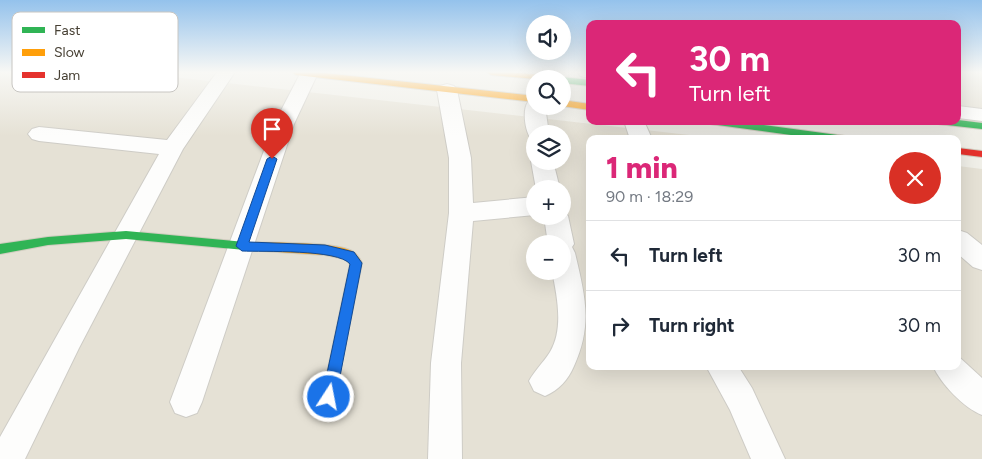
<!DOCTYPE html>
<meta charset="utf-8">
<style>
:root{--surface:#fff;--page:#f6f6f7;--text:#1f2937;--muted:#747a83;--line:#e0e1e3;--accent:#db2777}
body{margin:0;font-family:Figtree,sans-serif;background:var(--page);color:var(--text);height:100vh;display:flex;flex-direction:column;font-size:19px;white-space:nowrap}
*{box-sizing:border-box;margin:0}
p{font-size:16px;color:var(--muted)}
.icon{flex:none;width:28px;height:28px;fill:none;stroke:currentColor;stroke-width:2;stroke-linecap:round;stroke-linejoin:round}
.map{position:relative;flex:1;overflow:hidden}
.details{position:absolute;left:586px;top:135px;width:375px;height:235px;display:flex;flex-direction:column;background:var(--surface);border-radius:10px;box-shadow:0 5px 20px #0002}
.details>*{flex:none}
.hud{position:absolute;left:586px;top:20px;width:375px;height:105px;border-radius:10px;box-shadow:0 5px 20px #0002;background:#db2777;color:#fff;overflow:hidden}
.fabs{position:absolute;left:526px;top:15px;display:grid;gap:10px}
.fabs a{display:grid;place-items:center;width:45px;height:45px;border-radius:50%;background:var(--surface);box-shadow:0 5px 20px #0002;font-size:25px}
.pin{position:absolute;display:grid;place-items:center;width:42px;height:42px;color:#fff;margin:-51px -21px;border-radius:50% 50% 50% 0;rotate:-45deg;box-shadow:0 0 5px #0007}
.pin .icon{rotate:45deg}
.me{position:absolute;width:55px;margin:-28px;rotate:11deg;stroke-linejoin:round;filter:drop-shadow(0 0 4px #0008)}
.turn{display:flex;align-items:center;gap:18px;height:105px;padding:0 20px;font-size:22px}
.turn .icon{width:65px;height:65px;stroke-width:2.5}
.turn b{display:block;font-size:35px;line-height:42px}
.round{display:grid;place-items:center;flex:none;width:52px;height:52px;border-radius:26px;background:var(--page)}
.summary{display:flex;align-items:center;justify-content:space-between;height:85px;padding:0 20px}
h1{font-size:30px;font-weight:800;line-height:38px;color:var(--accent)}
ul{padding:0;list-style:none}
li{display:flex;align-items:center;gap:15px;height:70px;padding:0 20px;border-top:1px solid var(--line)}
li div{flex:1}
li b{display:block;font-size:19px}
li em{font-style:normal}
.map>svg:first-child{display:block}
.residential{fill:#e5e1d5;fill-rule:evenodd}
.lines{fill:none;stroke-linecap:round;stroke-linejoin:round}
.street-casing{stroke:#ceccc6;stroke-width:2}
.fast-casing{stroke:#d0ccbf;stroke-width:2}
.slow-casing{stroke:#d0ccbf;stroke-width:2}
.jam-casing{stroke:#d0ccbf;stroke-width:2}
.street{fill:#fdfdfc;fill-rule:evenodd}
.fast{fill:#30b455;fill-rule:evenodd}
.slow{fill:#ff9f0a;fill-rule:evenodd}
.jam{fill:#e5322d;fill-rule:evenodd}
.route{fill:#1a73e8;stroke:#114b97}
.key{fill:#fff;stroke:#c8c6c2;stroke-width:1}
.key-label{font-size:14px;fill:#474034}
</style>
<div class="map">
<svg width="982" height="459" viewBox="0 0 982 459">
<rect width="100%" height="100%" fill="#f0efe8"/>
<path class="residential" d="M0,72H129L725,139H590V366H958V166L982,169V459H0ZM535,134H562V161H535ZM535,189H562V216H535ZM535,244H562V271H535Z
M958,72H982V110L958,107Z"/>
<g class="lines">
<g class="street-casing">
<path id="street" d="M217,72H235L183,149L79,348L25,459H0V437L159,154L39,141L32,139L28,134L32,129L39,127L167,140Z
M301,72L318,73L294,124L202,402L197,413L186,417L175,413L170,402L274,124Z
M578,72H590V78L580,76Z
M447,84L454,86L457,90L471,158L473,203L535,197V215L473,221L461,363L462,459H428L431,363L449,213V158L437,90L440,86Z
M535,100V106H545L549,134H535V140L531,139C525,131 522,110 528,102Z
M958,106L982,109V121L958,118Z
M624,121H644L652,139H630Z
M535,155V161H553L560,189H536L531,161Z
M562,209L568,216L574,244L572,247L575,253C585,296 593,324 574,366C568,380 559,390 545,396L534,391L529,381C535,370 543,363 550,352C564,329 557,296 552,271H562V244H548L544,216H562Z
M958,230L967,233L982,245V270L973,267L958,254Z
M958,356L982,378V415C964,408 941,384 933,366H958Z
M706,366H738L752,388L785,459H751L730,410Z"/>
</g>
<g class="fast-casing">
<path id="fast" d="M562,77L590,80V86L562,83V79H559Z
M958,120L982,123V129L938,124L934,121Z
M706,121H734L845,136L850,139H820L710,124Z
M126,231L245,242L249,243L251,246L249,249L245,250L126,239L48,245L0,254V244L48,237Z"/>
</g>
<g class="slow-casing">
<path id="slow" d="M292,72H315L535,96V102L296,75Z
M487,72H510L554,76L558,79H535L491,75Z
M562,100L590,104V110L562,106Z
M245,242C270,243 331,241 352,251C356,253 360,259 362,263L334,402L329,404L324,402L322,397L350,264L345,259L325,255L245,250L241,249L239,246L241,243Z"/>
</g>
<g class="jam-casing">
<path id="jam" d="M958,148L982,151V157L958,154Z"/>
</g>
<use href="#street" class="street"/>
<use href="#fast" class="fast"/>
<use href="#slow" class="slow"/>
<use href="#jam" class="jam"/>
</g>
<linearGradient id="sky" x2="0" y2="1"><stop stop-color="#94c2ec"/><stop offset="0.53" stop-color="#f8f8f5"/><stop offset="1" stop-color="#f8f8f5" stop-opacity="0"/></linearGradient>
<rect width="982" height="136" fill="url(#sky)"/>
<path class="route" d="M272,156L277,159L249,242L325,245L354,252L362,263L336,397L334,402L329,404L324,402L322,397L350,264C338,249 263,252 242,251L236,246L267,159Z"/>
<rect x="12" y="12" width="166" height="80" rx="8" class="key"/>
<rect x="22" y="27" width="23" height="6" fill="#30b455"/>
<rect x="22" y="49" width="23" height="7" fill="#ff9f0a"/>
<rect x="22" y="72" width="23" height="6" fill="#e5322d"/>
<g class="key-label">
<text x="54" y="35">Fast</text>
<text x="54" y="57">Slow</text>
<text x="54" y="80">Jam</text>
</g>
</svg>
<div class="fabs">
<a><svg class="icon" aria-label="sound" viewBox="0 0 24 24"><path d="M4 9h4l5-4v14l-5-4H4zM17 9q2 3 0 6"/></svg></a>
<a><svg class="icon" aria-label="search" viewBox="0 0 24 24"><circle cx="10" cy="10" r="6"/><path d="M15 15l6 6"/></svg></a>
<a><svg class="icon" aria-label="layers" viewBox="0 0 24 24"><path d="M12 4l9 5-9 5-9-5zM3 14l9 5 9-5"/></svg></a>
<a>+</a>
<a>−</a>
</div>
<div class="pin" style="left:272px;top:159px;background:#d93025"><svg class="icon" aria-label="arrive" viewBox="0 0 24 24"><path d="M6 21V4h12l-3 4 3 4H6"/></svg></div>
<svg class="me" style="left:329px;top:397px" viewBox="-20 -20 40 40"><circle r="17" fill="#1a73e8" stroke="#fff" stroke-width="3"/><path d="M0-11L8 9 0 5-8 9z" fill="#fff"/></svg>
<div class="hud">
<div class="turn"><svg class="icon" aria-label="left" viewBox="0 0 24 24"><path d="M17 20v-9H6M10 6l-5 5 5 5"/></svg><div><b>30 m</b>Turn left</div></div>
</div>
<section class="details">
<div class="summary"><div><h1>1 min</h1><p>90 m · 18:29</p></div><a class="round" style="background:#d93025;color:#fff"><svg class="icon" aria-label="close" viewBox="0 0 24 24"><path d="M6 6l12 12M18 6L6 18"/></svg></a></div>
<ul>
<li><svg class="icon" aria-label="left" viewBox="0 0 24 24"><path d="M17 20v-9H6M10 6l-5 5 5 5"/></svg><div><b>Turn left</b></div><em>30 m</em></li>
<li><svg class="icon" aria-label="right" viewBox="0 0 24 24"><path d="M7 20v-9h11M14 6l5 5-5 5"/></svg><div><b>Turn right</b></div><em>30 m</em></li>
</ul>
</section>
</div>
